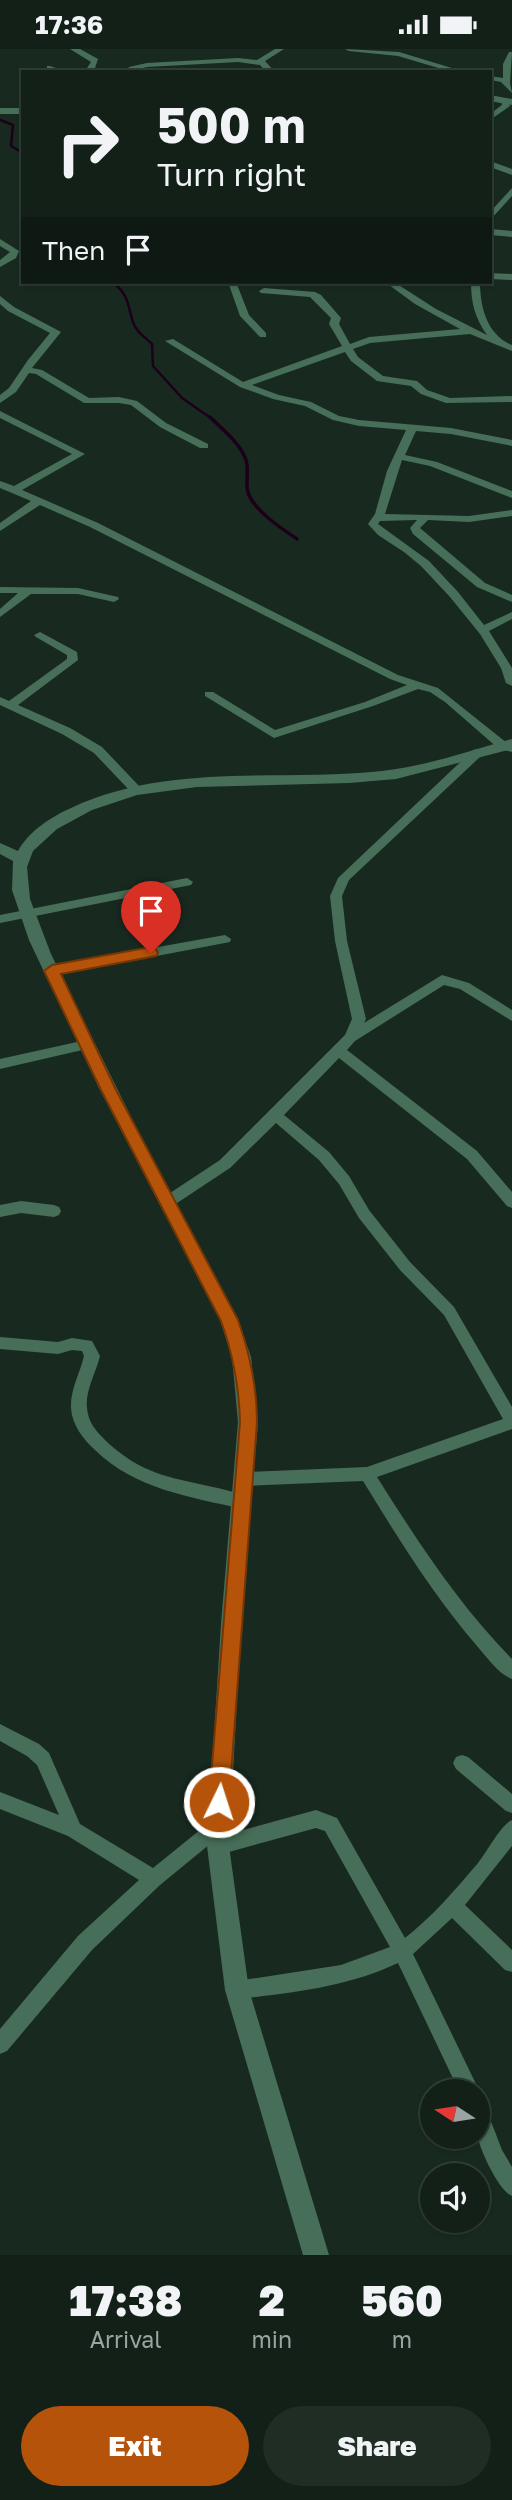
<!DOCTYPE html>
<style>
:root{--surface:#122018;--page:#1f2d25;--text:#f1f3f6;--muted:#9ca3a2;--line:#313e37;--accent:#b45309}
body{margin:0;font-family:"Golos Text",sans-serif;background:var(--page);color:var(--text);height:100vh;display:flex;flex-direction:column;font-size:26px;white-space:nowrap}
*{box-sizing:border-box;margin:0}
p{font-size:23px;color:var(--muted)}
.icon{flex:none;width:38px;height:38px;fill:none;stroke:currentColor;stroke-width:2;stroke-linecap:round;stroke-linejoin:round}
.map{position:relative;height:2206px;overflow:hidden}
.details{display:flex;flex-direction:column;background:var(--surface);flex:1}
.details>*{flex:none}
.guide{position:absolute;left:21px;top:21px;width:471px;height:214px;border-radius:0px;box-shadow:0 2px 5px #0004,0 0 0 2px var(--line);background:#122018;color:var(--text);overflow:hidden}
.needle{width:46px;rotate:282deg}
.tools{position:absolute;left:420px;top:2030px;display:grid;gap:14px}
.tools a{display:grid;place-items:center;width:70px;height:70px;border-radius:50%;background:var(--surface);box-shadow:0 2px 5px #0004,0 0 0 2px var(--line);font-size:35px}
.pin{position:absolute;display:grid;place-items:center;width:60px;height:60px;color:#fff;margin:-72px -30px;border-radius:50% 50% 50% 0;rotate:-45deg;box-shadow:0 0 7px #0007}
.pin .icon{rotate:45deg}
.me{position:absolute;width:77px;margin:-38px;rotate:4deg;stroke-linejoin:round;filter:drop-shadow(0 0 5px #0008)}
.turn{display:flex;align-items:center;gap:24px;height:147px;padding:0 21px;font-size:32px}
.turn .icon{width:91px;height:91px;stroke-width:2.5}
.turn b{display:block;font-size:49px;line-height:60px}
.then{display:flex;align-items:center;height:66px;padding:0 21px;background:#0003;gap:14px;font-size:26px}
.eta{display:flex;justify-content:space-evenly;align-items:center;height:119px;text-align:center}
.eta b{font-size:42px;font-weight:800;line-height:49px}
.button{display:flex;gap:14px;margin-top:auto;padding:14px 21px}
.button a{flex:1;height:80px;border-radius:42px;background:var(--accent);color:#fff;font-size:28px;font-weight:800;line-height:80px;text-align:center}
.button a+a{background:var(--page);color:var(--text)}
.status{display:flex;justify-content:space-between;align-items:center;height:49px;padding:0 35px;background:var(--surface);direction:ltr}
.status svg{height:19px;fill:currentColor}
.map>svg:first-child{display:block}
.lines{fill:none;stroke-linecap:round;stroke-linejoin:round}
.stream-far1{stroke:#1c0019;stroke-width:2.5}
.stream{stroke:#1c0019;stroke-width:3.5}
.minor{fill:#476e58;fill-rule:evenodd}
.tertiary{fill:#476e58;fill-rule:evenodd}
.route{fill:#b45309;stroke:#753606;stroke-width:2}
</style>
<div class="status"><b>17:36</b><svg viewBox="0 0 49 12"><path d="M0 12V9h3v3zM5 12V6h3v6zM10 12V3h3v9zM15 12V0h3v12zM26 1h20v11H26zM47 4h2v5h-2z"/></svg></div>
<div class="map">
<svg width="512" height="2206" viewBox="0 0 512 2206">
<rect width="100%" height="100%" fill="#182a20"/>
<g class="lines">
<path class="stream-far1" d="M0,71L13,76L11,97L23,104
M113,233C130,248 127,255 133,273C136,283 145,288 152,295L153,317L182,349L212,370"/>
<path class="stream" d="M210,368C223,381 240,394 246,411C250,424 243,438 251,450C261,466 281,479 297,490"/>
<path class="minor" d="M70,0H80L98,10L95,19L97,23H89L87,19L91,13Z
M275,0H284L265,12L275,23H266L260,16L238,13L147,18L127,23L129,18L147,14L238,9L257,11Z
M345,0L399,3L465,23H452L398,7L349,2Z
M509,3H512L510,34L512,44L501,33L490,31V27L503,29V15Z
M50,17L62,21L63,23L47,21V17Z
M501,49H507L510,57L490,71V65L502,56Z
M490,112L512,120V126L490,118Z
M512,139V147L490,171V163Z
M490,180L512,182V188L490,186Z
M0,190L19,202L16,209L0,218V211L10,203L0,197Z
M490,224L512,225V231L490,230Z
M228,233H236L249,266L266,284V288H260L240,267Z
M385,233H394L436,260L487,286C475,269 471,254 471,233H480C480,258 487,286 512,296V302L470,285L370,294L353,300L358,308L383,327L417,332L427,341L450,349L512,347V353L446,354L421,345L411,337L377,332L351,312L345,303L252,336L279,346L311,353L339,367L359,371L451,379L512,391V397L451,385L416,382L405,406L437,413L512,442V449L430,417L402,411L385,465L469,467L512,461V467L469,473L428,471L420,479L485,534L512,546V553L477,538L413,485L410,479L417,471L380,472L378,475L429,512L458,543L484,576L512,563V570L489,582L512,619V637L506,634L501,619L480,585L450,548L421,517L404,503L378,486L368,475L375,465L387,422L406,381L359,377L333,371L305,357L273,350L240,338L165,292L173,290L243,333L342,297L329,275L331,269L310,248L261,244L259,242L264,239L315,243L321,246L341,269L339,275L350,295L369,288L460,280L415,255Z
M0,247L14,258L61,283L32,319L42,321L89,349L119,348L137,352L166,374L208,395V399H200L160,378L131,356L119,354H84L36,325L29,324L16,343L0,354V346L9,339L28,311L50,284L8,262L0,255Z
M0,362L85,405L22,441L98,474L398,626L438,639L507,694L512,695V703L499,700L445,653L430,643L418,640L373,657L274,689L205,647V643H213L275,681L365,653L407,636L390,630L90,478L40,456L0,482V474L31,452L0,439V432L14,437L72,405L0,369Z
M0,538L78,539L118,548L119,550L114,553L78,545H31L0,568V560L18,544H0Z
M40,583L77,603L78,611L18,656L70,679L102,698L140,738V744H132L94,704L62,685L0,656V648L9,652L67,610V606L36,588L34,586Z
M477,700L483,704L481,707L349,831L342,847L347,892L366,970L364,974L442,926L469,934L512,961V972L460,940L444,936L355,992L347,1001L477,1102L512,1143V1159L507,1157L467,1110L339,1009L284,1066L329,1103L349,1127L369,1161L410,1213L454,1258L512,1358V1380L377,1428C418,1493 459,1556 512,1610V1630C498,1625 487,1608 477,1597C433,1546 398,1489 363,1432L245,1437L239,1435L237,1430L239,1425L245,1423L367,1418L503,1370L444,1266L400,1221L359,1169L339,1135L319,1111L276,1074L230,1119L171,1158H161L159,1154L161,1150L220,1111L345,986L352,970L335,892L330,847L338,829L473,701Z
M187,829L193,833L191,836L0,874V866Z
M225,886L231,890L230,893L52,927L46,922L52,917Z
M86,991L93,996L91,999L0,1020V1010Z
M21,1152L54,1156L59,1158L61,1162L59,1166L54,1168L21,1164L0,1168V1156Z
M0,1288L58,1293L72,1289L92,1292L100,1307C96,1324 85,1341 87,1359C88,1373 96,1382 105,1391C153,1437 193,1428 249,1448L251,1453L249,1458L243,1460C190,1448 135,1440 95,1401C83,1390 72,1376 71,1359C70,1341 80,1324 84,1307L82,1302L72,1301L58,1305L0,1300Z
M0,1675L39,1695L49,1704L80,1775L153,1819L211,1772L217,1769L223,1772L226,1778L218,1788L316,1761L337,1769L405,1889C432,1868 456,1840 478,1814C487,1803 501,1776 512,1771V1797L465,1856L512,1901V1923L505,1921L452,1869L413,1905L476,2035L479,2042L478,2044V2042H459L398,1914C347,1938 292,1944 237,1950L230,1948L228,1941L230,1934L237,1932L341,1916L390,1898L325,1782L316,1779L218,1806L212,1803L210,1795L160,1836L92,1901L7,2002L0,2005V1980L78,1887L139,1831L68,1787L0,1760V1743L59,1766L37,1716L27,1707L0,1692Z
M462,1706L468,1708L512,1745V1764L506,1762L456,1720L453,1714L456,1708Z
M478,2054L485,2057L502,2101L512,2118V2147C499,2142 481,2103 478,2089C476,2079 478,2065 478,2054Z"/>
<path class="tertiary" d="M490,46L512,50V56L490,52Z
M0,59H23V65H0Z
M512,690V700L396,730L349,734L197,738L137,746L92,761L57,780L33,802L27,818L30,850L51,905L135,1076L238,1271L251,1308L258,1373L241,1575L229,1797L249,1941L329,2206H303L225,1941L207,1797L221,1575L238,1373L232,1308L220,1271L98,1037L29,891L12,841L13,812L0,805V794L18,802C29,782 51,768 71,759C169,713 278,733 382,722C427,717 469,702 512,690Z"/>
</g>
<path class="route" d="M151,898L156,900L158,904L156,907L61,925L116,1041L238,1271C250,1305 257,1337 257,1373L229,1753L226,1760L219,1762L212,1760L209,1753L240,1373C239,1337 233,1305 221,1272L101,1041L44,922L52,916Z"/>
</svg>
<div class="tools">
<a><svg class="needle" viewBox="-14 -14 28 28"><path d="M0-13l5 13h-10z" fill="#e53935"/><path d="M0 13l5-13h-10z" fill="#9ca3a2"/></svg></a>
<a><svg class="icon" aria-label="sound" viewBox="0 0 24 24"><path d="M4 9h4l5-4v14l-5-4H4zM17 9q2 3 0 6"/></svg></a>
</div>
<div class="pin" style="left:151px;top:904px;background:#d93025"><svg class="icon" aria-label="arrive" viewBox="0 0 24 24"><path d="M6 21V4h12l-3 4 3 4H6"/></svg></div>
<svg class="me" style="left:219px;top:1753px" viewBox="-20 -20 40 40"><circle r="17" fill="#b45309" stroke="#fff" stroke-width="3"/><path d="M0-11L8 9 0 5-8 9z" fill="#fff"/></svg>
<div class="guide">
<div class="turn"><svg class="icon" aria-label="right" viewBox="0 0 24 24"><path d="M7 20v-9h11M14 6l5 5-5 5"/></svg><div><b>500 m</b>Turn right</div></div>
<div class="then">Then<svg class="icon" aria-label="arrive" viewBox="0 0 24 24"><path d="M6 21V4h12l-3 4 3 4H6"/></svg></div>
</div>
</div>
<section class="details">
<div class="eta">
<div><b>17:38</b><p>Arrival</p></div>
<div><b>2</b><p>min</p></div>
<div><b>560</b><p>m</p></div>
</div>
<div class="button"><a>Exit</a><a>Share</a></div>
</section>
